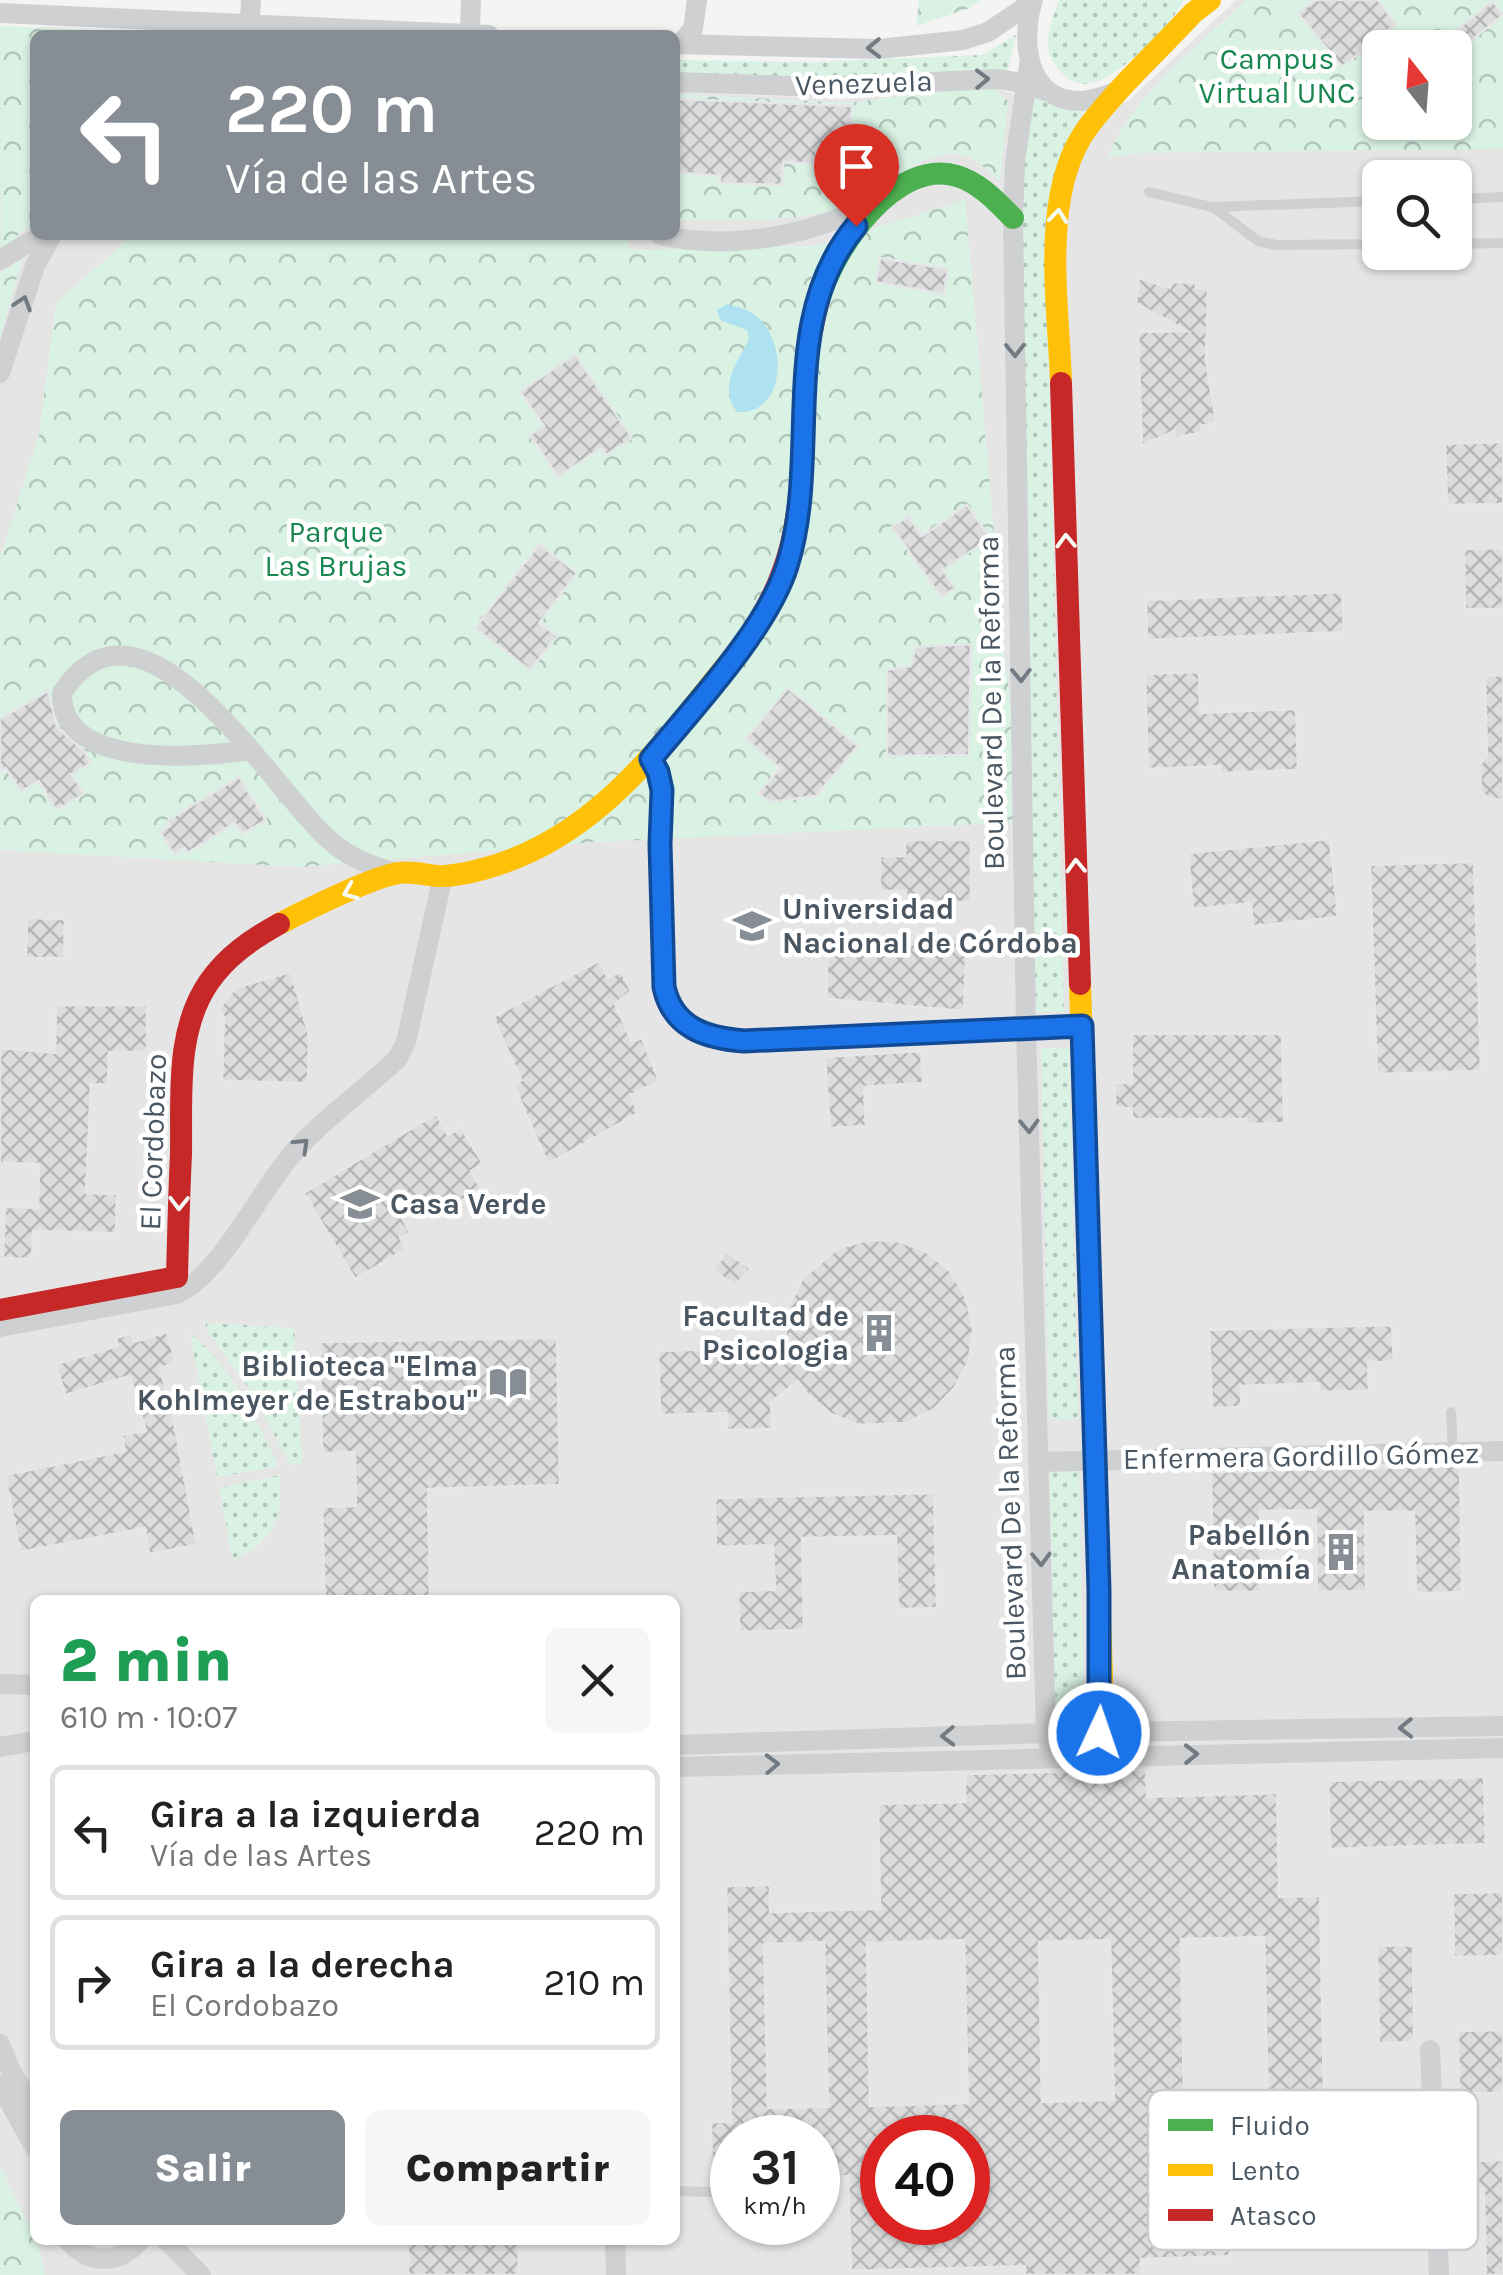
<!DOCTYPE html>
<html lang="es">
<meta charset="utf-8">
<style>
:root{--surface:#fff;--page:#f6f6f6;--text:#222;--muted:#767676;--line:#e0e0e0;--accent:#868d94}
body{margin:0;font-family:Karla,sans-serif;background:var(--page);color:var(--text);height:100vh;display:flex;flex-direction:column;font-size:38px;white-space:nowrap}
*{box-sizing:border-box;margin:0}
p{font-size:32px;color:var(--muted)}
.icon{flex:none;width:55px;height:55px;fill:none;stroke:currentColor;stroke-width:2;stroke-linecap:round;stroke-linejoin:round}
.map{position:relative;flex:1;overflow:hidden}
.details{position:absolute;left:30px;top:1595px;width:650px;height:650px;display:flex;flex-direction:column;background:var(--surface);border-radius:15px;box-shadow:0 2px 8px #0004}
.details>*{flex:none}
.banner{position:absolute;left:30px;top:30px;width:650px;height:210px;border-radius:15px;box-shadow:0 2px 8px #0004;background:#868d94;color:#fff;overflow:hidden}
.needle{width:65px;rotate:343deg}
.controls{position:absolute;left:1362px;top:30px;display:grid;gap:20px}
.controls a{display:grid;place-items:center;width:110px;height:110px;border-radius:15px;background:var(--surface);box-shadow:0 2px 8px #0004;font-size:50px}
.speed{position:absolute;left:710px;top:2115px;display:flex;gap:20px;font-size:50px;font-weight:700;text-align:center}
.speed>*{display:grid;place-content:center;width:130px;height:130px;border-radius:50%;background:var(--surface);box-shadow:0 2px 8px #0004;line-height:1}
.speed small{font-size:25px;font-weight:400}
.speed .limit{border:15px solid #d22;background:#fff;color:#111}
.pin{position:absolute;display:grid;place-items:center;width:85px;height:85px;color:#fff;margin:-102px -42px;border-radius:50% 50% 50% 0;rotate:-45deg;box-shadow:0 0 10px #0007}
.pin .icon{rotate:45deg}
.me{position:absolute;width:110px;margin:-55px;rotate:3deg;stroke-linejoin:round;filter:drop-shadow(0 0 8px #0008)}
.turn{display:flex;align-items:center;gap:35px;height:210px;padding:0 30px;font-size:45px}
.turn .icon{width:130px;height:130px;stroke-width:2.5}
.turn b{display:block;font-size:70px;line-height:85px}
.round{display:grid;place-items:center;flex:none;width:105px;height:105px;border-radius:15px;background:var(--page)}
.headline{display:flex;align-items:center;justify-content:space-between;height:170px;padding:0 30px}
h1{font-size:60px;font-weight:800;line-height:75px;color:#1e9e55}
.cta{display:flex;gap:20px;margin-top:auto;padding:20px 30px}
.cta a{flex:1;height:115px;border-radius:15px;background:var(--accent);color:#fff;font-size:40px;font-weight:800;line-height:115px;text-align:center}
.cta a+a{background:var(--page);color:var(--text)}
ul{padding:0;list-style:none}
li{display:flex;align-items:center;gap:30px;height:135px;margin:0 20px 15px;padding:0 10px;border:5px solid var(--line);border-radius:15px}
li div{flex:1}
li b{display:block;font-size:38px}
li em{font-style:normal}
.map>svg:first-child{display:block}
.education{fill:#e6e5e6;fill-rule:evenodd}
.grass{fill:url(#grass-dots)}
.forest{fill:url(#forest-crowns);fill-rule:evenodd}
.water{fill:#aee2f0}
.building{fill:url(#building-cross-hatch);stroke:#e5e6e7;stroke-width:2.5;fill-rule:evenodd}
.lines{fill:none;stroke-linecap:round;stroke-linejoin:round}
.lane{stroke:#ced0d2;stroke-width:10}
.street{stroke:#ced0d2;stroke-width:20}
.fast{stroke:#4caf50;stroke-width:22}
.slow{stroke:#ffc107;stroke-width:22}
.jam{stroke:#c62828;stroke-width:22}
.oneway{stroke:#727b83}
.oneway2{stroke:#f6fbf6}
.route-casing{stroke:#114b97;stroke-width:25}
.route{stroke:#1a73e8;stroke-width:18}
.labels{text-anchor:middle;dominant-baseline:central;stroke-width:9;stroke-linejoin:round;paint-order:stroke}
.park-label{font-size:30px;fill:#17864f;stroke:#fff}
.street-label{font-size:30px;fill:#4a5661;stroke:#fff}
.poi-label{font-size:30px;font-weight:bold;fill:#4a5661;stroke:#fff;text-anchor:end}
.key{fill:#fff;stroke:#c9ccd0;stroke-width:2.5}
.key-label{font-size:28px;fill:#4a5661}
</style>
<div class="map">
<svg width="1503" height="2275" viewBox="0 0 1503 2275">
<defs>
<pattern id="grass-dots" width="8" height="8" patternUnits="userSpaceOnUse" patternTransform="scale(2.5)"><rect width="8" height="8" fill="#d9f2e3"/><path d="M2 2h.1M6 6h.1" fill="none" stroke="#b2c7bb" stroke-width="1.8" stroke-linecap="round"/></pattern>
<pattern id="forest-crowns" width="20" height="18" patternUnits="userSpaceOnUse" patternTransform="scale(2.5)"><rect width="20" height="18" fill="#d9f2e3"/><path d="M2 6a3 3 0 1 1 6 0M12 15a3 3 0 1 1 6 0" fill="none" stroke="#b2c7bb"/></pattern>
<pattern id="building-cross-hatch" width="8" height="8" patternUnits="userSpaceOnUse" patternTransform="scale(2.5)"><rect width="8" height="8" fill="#ddddde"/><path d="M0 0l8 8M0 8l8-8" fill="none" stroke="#b5b6b7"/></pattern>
</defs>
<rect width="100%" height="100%" fill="#f4f4f4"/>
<path class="education" d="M1236,0H1503V2275H0V45L35,46V235H675V92L845,99L986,86L1085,115L1128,101ZM1380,48H1455V122H1380ZM1380,178H1455V252H1380ZM35,1600H675V2240H35ZM732,2138H818V2222H732ZM882,2138H968V2222H882Z"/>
<path class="grass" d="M1059,0H1184C1172,24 1119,78 1091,83C1070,88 1050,66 1048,46C1046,32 1055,13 1059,0Z
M1016,35L1008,71L853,80L675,76V60L812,62L982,55Z
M1029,92L1085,108L1057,166L1047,277L1064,1012H1036L1018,240Z
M1041,1048H1069L1078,1419H1049Z
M206,1323L294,1328L302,1464L290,1465L255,1397L206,1329Z
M190,1332C231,1368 257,1416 278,1466L217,1477Z
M1079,1471L1084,1713L1055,1714L1050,1472Z
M280,1475C282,1523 275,1539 233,1560L219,1488Z"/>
<path class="forest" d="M919,0H981L967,9L916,26Z
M1246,0H1503V149L1138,153L1107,158C1133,95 1197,47 1246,0ZM1380,48H1455V122H1380Z
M0,26L208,35H35V222L20,232L1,253Z
M978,86L995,89L1008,101L1000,182C987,170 975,155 955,154C916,152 891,187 859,201C803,225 734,220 675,220V94L847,103Z
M965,200L1003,636L1023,822L597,842L300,867L0,850V558L39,435L56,303L133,235H627L629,250L821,245Z
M22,258L0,339V274Z
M0,2166L38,2245L45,2275H0Z"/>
<path class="water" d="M727,304C737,307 748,309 756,316C788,341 787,414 737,412C718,387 737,363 749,339L747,330L720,320L717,310Z"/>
<path class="building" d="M1315,0H1378L1396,24L1342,67L1298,13Z
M1493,1L1503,15L1462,48H1433Z
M675,99L852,106L849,165L783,162L782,185L720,183V176L675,172Z
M880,258L948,269L944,294L876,282Z
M1139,278L1170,288L1172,282L1196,283V288H1208L1206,360L1216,423L1201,426L1202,433L1175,437L1174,431L1142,446L1138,332L1187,331L1136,303Z
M575,354L632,438L606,455L601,448L558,477L530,435L544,426L520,392Z
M1503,442V504L1447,505L1445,444Z
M967,505L990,538L943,570L955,588L941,597L892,527L908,516L922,536Z
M539,544L577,573L539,623L557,636L530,670L475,628Z
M1503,548V609H1465L1464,549Z
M1342,592L1344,632L1147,640L1146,600Z
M971,644L969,755L887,756V670L911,666L915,647Z
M1199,672L1200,713L1296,709L1298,770L1220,773V766L1148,769L1145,674Z
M1503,675V799H1489L1481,792L1480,765L1487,755L1485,676Z
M788,688L858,746L816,796L769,802L758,793L780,768L746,739Z
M48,691L57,727L84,751L91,763L72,774L84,794L56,810L39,781L21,792L6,768L0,772V719Z
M239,777L266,820L242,834L235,823L187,853L184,848L174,854L160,832L170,826L167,821Z
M1330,839L1338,917L1253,926L1251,903L1193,909L1188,853Z
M905,840H971V902H906V891H880V856H905Z
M1474,862L1481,1071L1377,1074L1370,865Z
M27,918L65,919L64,958H26Z
M967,935L964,1011L827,999V944Z
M599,961L608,978L621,971L631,991L615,1004L632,1042L642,1038L659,1081L631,1095L638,1113L548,1164L514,1086L521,1080L493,1017Z
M291,972L309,1035L308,1083L222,1081L224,1017L219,1009L235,988Z
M56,1005H147V1052H109L108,1085L91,1084L86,1193L117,1194L116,1233L33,1231L32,1259L3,1258L5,1207L38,1208L39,1164L0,1163V1048L55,1053Z
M1132,1034H1282L1284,1123L1246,1124V1119H1132V1108H1115V1083H1132Z
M921,1051L923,1083L864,1087L866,1126L830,1128L825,1057Z
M436,1114L448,1135L461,1127L483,1164L471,1171L481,1189L439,1214L431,1199L401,1216L410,1232L400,1238L406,1249L355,1279L304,1193Z
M867,1240L898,1241L927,1252L951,1272L966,1298L973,1329L969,1360L955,1387L934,1409L906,1423L859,1425L831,1414L807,1394L798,1381L771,1402L772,1429L727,1430V1413L660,1415L658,1351L784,1347L789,1307L802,1279L837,1249Z
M727,1252L751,1269L734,1286L713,1270Z
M1392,1325L1394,1362H1368L1369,1391L1319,1392V1383L1241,1386V1407L1212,1408L1209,1330Z
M167,1332L176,1363L160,1368L172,1412L197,1545L149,1554L145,1528L20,1552L5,1475L125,1451L122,1435L146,1431L130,1376L65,1395L56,1364L118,1346L116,1338L132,1333L134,1342Z
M557,1338L560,1485L428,1489L430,1600H325L322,1507L356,1506L355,1452L322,1453L320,1342Z
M1460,1466L1462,1592L1416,1593L1414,1512H1365L1366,1591L1317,1592L1316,1510L1260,1511L1261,1592H1213L1211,1472Z
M934,1493L937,1608L898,1609L896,1536L802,1538L804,1630L739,1632L738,1591L775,1590L773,1545L716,1547L715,1498Z
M1146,1770L1147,1797L1277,1793L1279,1897L1320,1896L1324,2098L1370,2097L1372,2158L1226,2161L1230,2256L1141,2259V2275H1025V2266L851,2271L848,2176L818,2177V2138H732V2179L712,2180L711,2122H731L726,1886L770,1885V1912L880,1909L878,1804L965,1802V1774ZM1264,1937L1268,2100L1184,2102L1181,1939ZM964,1940L968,2103L870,2106L867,1943ZM1110,1940L1114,2100L1042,2102L1039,1942ZM824,1942L828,2107L768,2108L764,1944ZM882,2138H968V2222H882Z
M1484,1777L1486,1844L1330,1849L1328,1781Z
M1503,1892V1956L1454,1957L1453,1893Z
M1413,1945L1414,2042L1379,2043L1377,1946Z
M1503,2030V2093H1459L1458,2031Z
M1503,2160V2275H1486L1484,2188H1474L1473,2161Z
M408,2240H518L519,2275H408Z"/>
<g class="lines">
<path class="lane" d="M1149,192L1212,207L1380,201
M1455,199L1503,197
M1213,207L1258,241L1276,245L1380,244
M1455,244L1503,243
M1451,1412L1453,1452
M675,2191L711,2192"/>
<path class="street" d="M1033,0C1020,40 1026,102 1081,101C1094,101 1107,95 1119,91
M0,13L489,35
M470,34L471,0
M249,35L251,0
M675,44L879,49L963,40L988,32L1031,3
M679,45L693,29L697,0
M1029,65L1015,162L1013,218L1026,1028L1046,1733L1050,1748L1058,1757
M675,82L818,87L998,79L1027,84L1051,93
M660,235C732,251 812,236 875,201
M0,260L41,235
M0,373L35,266L52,235
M251,750C201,757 60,771 62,693C145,566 276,798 334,844C352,859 374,867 396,873
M651,759L662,790L659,844L664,987C673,1028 707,1038 744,1041L1082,1026
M0,1327L177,1294C224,1271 258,1192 294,1152C325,1117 365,1090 398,1058L406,1042L443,876
M1038,1462L1503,1451
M0,1684L35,1685
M675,1745L1046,1733L1503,1726
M0,1747L35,1741
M675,1767L1503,1748
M0,2044L12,2073L35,2110
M1430,2050L1439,2275
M0,2085L35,2148
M68,2240C88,2265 120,2265 140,2240
M166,2240L201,2275
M615,2240L616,2275"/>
<path class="fast" d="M819,300C833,250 895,157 957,176C980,183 997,202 1013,218"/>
<path class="slow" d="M1061,383C1059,306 1039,193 1088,127C1119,86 1159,50 1193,13L1210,0
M279,924C304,911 374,876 399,873C412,871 425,875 437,876C452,877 468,873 483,869C599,838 662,743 734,656
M1080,984L1102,1676L1101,1724L1093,1756"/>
<path class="jam" d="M1061,383L1080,984
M734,656C834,532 782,435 819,300
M0,1310L177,1277C178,1236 179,1195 181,1154C182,1097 175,1031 209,982C227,956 252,939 279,924"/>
</g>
<defs><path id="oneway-chevron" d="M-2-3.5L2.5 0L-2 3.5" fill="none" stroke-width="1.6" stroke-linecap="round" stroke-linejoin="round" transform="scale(2.5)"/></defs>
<g class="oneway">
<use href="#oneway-chevron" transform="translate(874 48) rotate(179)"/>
<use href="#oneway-chevron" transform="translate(982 79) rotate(-1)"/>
<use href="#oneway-chevron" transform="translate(23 303) rotate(-72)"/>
<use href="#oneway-chevron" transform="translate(1015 350) rotate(89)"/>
<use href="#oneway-chevron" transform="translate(1021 675) rotate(89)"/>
<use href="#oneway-chevron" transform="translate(1029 1126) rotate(88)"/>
<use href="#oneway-chevron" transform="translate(302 1145) rotate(-44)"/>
<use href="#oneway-chevron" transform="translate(1041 1559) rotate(88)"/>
<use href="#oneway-chevron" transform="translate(1406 1728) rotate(179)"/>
<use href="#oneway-chevron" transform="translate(948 1736) rotate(178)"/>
<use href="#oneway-chevron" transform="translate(1191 1754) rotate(-1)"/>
<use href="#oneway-chevron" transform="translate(772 1764) rotate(-2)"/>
</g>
<g class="oneway2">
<use href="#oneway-chevron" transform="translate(1058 216) rotate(-84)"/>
<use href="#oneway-chevron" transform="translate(1066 541) rotate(-92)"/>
<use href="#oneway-chevron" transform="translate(1076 866) rotate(-92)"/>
<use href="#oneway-chevron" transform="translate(350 892) rotate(158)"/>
<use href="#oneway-chevron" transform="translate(179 1203) rotate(91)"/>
</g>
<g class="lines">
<g class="route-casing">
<path id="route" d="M856,226C776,322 822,456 787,566C767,629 694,707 651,759L658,772L662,790L660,844L664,987C673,1028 706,1038 744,1041L1082,1026L1099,1590V1733"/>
</g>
<use href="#route" class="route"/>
</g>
<defs>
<g id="university-bare" transform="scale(3)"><path d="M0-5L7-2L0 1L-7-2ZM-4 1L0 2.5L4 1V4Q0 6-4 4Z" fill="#868d94" stroke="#fff" stroke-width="2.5" paint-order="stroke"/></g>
<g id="building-bare" transform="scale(3)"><path d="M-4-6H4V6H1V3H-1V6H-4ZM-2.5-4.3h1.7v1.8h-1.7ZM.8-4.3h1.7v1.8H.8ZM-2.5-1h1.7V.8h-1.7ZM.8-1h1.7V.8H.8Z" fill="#868d94" stroke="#fff" stroke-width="2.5" paint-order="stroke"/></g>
<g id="library-bare" transform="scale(3)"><path d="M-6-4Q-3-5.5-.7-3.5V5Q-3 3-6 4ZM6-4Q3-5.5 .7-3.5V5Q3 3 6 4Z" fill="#868d94" stroke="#fff" stroke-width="2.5" paint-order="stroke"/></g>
</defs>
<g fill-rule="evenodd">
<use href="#university-bare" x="752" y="926"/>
<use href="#university-bare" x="360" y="1204"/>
<use href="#building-bare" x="879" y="1333"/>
<use href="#library-bare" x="508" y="1383"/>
<use href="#building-bare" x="1341" y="1552"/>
</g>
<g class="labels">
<g class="park-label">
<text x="1277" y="59">Campus<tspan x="1277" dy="34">Virtual UNC</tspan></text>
<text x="336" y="532">Parque<tspan x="336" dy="34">Las Brujas</tspan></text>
</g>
<g class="street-label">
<text transform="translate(864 83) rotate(-2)">Venezuela</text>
<text transform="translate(991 703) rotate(-91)">Boulevard De la Reforma</text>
<text transform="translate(153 1142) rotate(-88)">El Cordobazo</text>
<text transform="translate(1301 1456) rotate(-1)">Enfermera Gordillo Gómez</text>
<text transform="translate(1010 1513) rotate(-92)">Boulevard De la Reforma</text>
</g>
<g class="poi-label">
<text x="782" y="909" text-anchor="start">Universidad<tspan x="782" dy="34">Nacional de Córdoba</tspan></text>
<text x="390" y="1204" text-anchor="start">Casa Verde</text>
<text x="849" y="1316">Facultad de<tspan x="849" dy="34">Psicologia</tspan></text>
<text x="478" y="1366">Biblioteca "Elma<tspan x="478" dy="34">Kohlmeyer de Estrabou"</tspan></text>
<text x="1311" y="1535">Pabellón<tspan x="1311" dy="34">Anatomía</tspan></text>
</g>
</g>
<rect x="1148" y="2090" width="330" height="160" rx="15" class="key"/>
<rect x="1168" y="2119" width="45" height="12" fill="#4caf50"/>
<rect x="1168" y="2164" width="45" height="12" fill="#ffc107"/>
<rect x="1168" y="2209" width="45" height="12" fill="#c62828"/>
<g class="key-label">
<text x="1230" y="2135">Fluido</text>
<text x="1230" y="2180">Lento</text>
<text x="1230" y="2225">Atasco</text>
</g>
</svg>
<div class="controls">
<a><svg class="needle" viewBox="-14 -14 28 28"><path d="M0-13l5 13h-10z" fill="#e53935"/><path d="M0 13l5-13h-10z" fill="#767676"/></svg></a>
<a><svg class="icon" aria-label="search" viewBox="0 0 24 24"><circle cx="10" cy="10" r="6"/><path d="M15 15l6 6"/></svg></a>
</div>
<div class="speed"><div>31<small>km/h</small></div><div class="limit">40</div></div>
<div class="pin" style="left:856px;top:226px;background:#d93025"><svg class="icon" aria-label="arrive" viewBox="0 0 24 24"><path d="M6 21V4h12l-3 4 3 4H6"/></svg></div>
<svg class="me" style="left:1099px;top:1733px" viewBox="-20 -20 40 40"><circle r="17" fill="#1a73e8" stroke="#fff" stroke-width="3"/><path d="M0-11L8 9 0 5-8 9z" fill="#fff"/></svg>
<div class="banner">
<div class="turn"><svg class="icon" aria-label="left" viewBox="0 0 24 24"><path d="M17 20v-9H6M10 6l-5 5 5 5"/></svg><div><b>220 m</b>Vía de las Artes</div></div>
</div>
<section class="details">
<div class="headline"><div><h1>2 min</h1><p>610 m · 10:07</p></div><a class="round"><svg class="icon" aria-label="close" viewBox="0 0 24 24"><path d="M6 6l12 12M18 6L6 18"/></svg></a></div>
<ul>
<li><svg class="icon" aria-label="left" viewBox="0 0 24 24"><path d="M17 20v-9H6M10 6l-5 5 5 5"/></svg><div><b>Gira a la izquierda</b><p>Vía de las Artes</p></div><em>220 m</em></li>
<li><svg class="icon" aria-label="right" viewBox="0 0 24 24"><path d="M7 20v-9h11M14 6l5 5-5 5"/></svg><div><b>Gira a la derecha</b><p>El Cordobazo</p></div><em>210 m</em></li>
</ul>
<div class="cta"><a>Salir</a><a>Compartir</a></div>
</section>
</div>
